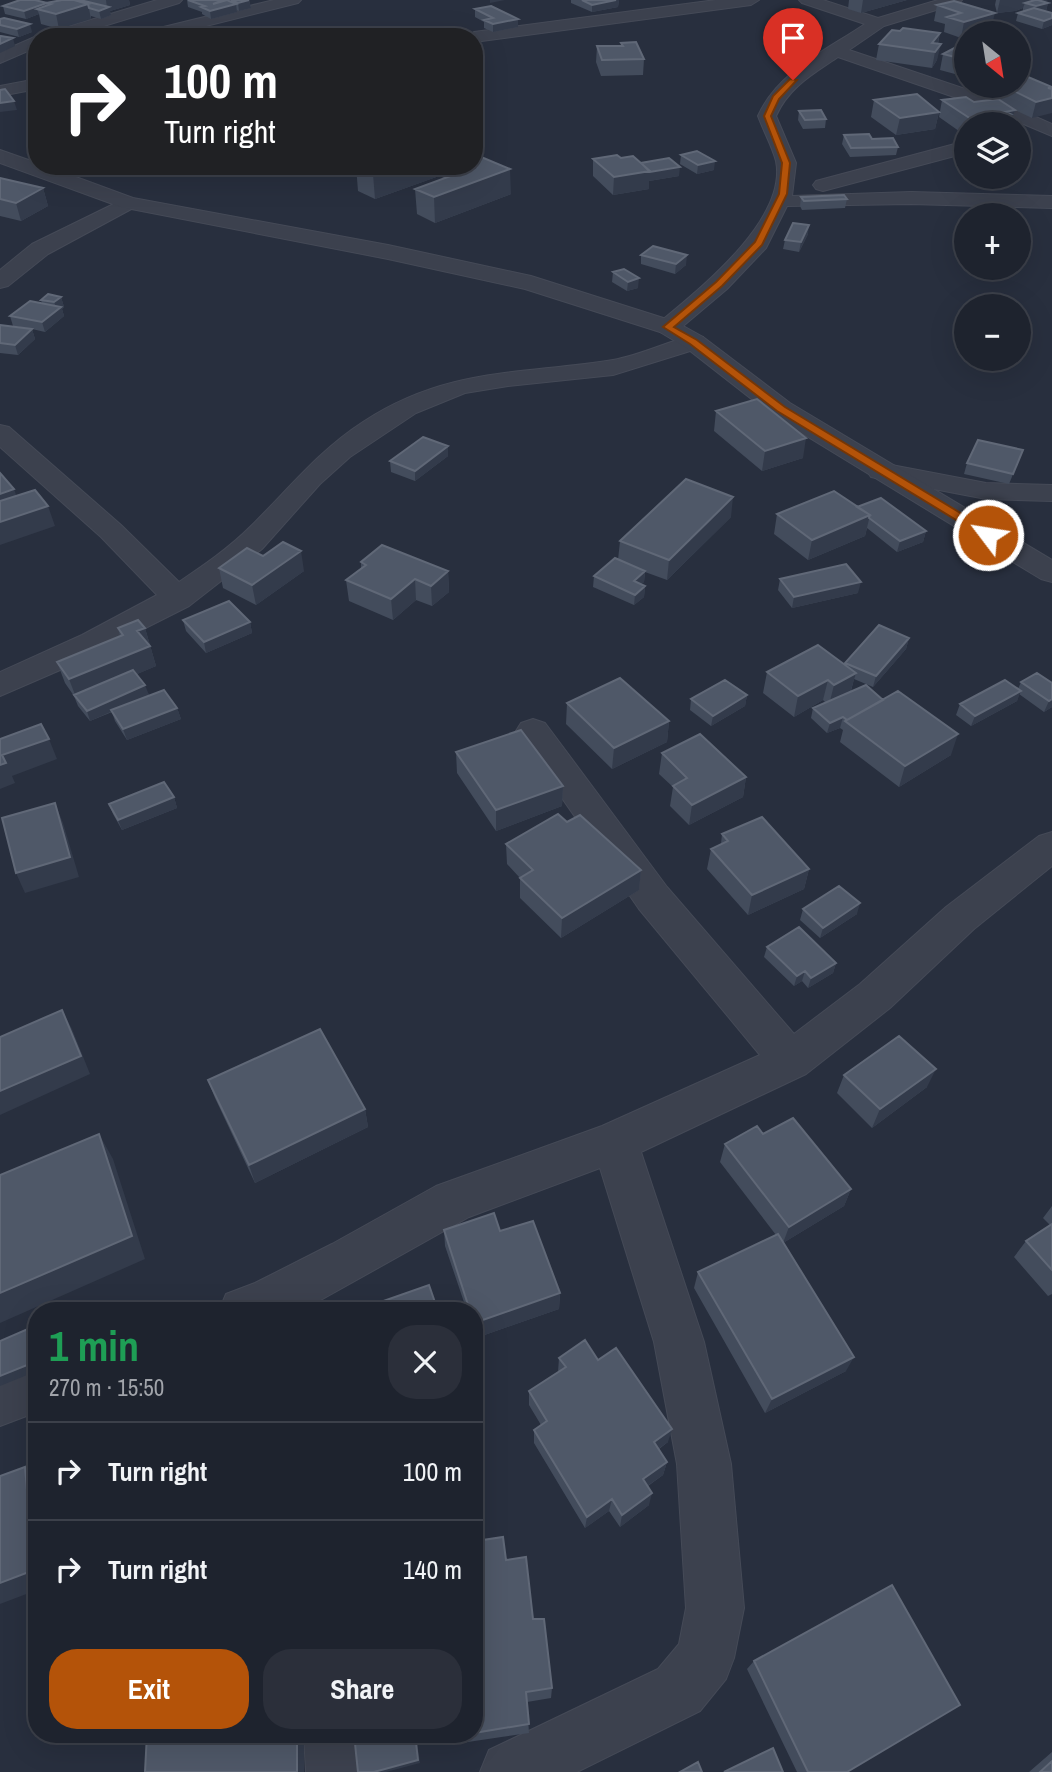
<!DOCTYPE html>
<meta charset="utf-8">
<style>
:root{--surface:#1e232e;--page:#2b2f3a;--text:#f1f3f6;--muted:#a1a4aa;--line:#3c404a;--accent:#b45309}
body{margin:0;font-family:"Archivo Narrow",sans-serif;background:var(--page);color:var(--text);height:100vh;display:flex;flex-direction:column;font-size:26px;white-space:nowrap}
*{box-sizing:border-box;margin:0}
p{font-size:23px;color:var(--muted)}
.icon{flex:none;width:38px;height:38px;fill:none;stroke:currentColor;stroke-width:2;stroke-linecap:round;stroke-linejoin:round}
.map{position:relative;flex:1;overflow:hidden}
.sheet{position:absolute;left:28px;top:1302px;width:455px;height:441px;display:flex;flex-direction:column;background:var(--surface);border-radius:28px;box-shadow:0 7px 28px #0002,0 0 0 2px var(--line)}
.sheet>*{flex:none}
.guide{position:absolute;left:28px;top:28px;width:455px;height:147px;border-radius:28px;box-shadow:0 7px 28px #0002,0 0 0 2px var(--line);background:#202124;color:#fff;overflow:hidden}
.needle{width:46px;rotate:150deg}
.controls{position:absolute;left:954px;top:21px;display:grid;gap:14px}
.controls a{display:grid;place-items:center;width:77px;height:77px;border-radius:50%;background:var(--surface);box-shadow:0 7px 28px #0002,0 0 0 2px var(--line);font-size:35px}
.pin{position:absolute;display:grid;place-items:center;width:60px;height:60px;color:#fff;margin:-72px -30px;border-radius:50% 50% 50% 0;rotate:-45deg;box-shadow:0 0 7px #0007}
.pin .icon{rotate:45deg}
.me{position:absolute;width:77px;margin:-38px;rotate:301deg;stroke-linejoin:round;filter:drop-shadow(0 0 5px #0008)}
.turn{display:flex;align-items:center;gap:24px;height:147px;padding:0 21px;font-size:32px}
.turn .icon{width:91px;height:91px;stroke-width:2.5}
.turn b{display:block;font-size:49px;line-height:60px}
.round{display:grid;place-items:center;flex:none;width:74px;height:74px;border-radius:28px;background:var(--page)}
.headline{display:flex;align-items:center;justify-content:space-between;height:119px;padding:0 21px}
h1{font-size:42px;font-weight:700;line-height:52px;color:#1e9e55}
.primary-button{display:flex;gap:14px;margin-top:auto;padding:14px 21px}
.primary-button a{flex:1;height:80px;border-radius:28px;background:var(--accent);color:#fff;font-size:28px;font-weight:700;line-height:80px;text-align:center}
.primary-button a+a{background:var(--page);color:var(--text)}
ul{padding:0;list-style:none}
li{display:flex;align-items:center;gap:21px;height:98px;padding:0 21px;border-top:2px solid var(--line)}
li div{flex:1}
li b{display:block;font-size:26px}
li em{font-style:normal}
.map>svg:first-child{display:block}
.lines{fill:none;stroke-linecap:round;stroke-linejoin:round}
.minor-casing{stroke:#454a57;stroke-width:2}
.tertiary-casing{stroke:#454a57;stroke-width:2}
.minor{fill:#3c414e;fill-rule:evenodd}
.tertiary{fill:#3c414e;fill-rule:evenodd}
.wall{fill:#434c5c}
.shaded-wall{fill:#333b4b}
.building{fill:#4f5868;stroke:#606877;stroke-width:2}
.route{fill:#b45309;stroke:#753606;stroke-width:2}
</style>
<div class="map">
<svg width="1052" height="1772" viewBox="0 0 1052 1772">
<rect width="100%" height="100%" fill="#282f3e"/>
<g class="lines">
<g class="minor-casing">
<path id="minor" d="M157,0H182L179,3L68,37H42L44,34Z
M274,0H301L298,3L162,37H133L135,34Z
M716,0H759L751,5L474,42V37H466L474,32Z
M799,0H823L878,18L938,0H962L959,3L884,26L849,50L995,99L1052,124V136L983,107L838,57C813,74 789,87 776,116L796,163L792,196L911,192L1052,196V208L911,204L787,206L766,248L727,289L676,332L668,334L660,332L656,327L660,322C698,290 788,220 776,161C772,146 763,130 758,116C778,71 827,50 865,24L802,3Z
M37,36L40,37H37V47L0,63V52Z
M37,79V89L0,96V86Z
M966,141V153L823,191L816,189L813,185L816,181Z
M128,197L135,199L138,203L135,207L48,254L8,286L0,288V270L32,244Z
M694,335L703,337L706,342L703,347L613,375L508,386L465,393L416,413L350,457L320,484L262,549L189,606L74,664L0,696V672L82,635L157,595L101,537L0,447V425L9,427L121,525L179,582C204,565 229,548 250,527C288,490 318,451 363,422C447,367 519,375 613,360C641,355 666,342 694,335Z
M881,463L986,483L1052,485V501L986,499L871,477L867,471L871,465Z
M533,719L545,723L667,887L794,1034L860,984L946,907L1039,836L1052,832V866L974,929L890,1008L806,1074L641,1152L704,1342L731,1464L744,1608L734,1658L726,1679L700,1711L577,1772H480L489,1750L658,1669L679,1644L686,1608L677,1464L654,1342L600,1168L469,1217L301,1311H219L226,1294L255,1283L332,1244L436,1186L602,1126L760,1055L639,909L521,739L516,731L521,723Z
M37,1360V1412L0,1426V1374Z
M304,1734H364L368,1772H306Z"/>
</g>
<g class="tertiary-casing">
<path id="tertiary" d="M0,150L37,163V166H46L133,198L388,245L531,276L676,322L703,337L790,403L1052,560V582L1041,579L772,415L685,347L660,332L525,289L388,259L121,207L0,163Z"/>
</g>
<use href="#minor" class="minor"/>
<use href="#tertiary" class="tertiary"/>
</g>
<path class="wall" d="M60,0H129L130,5L110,11L111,15L101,19L91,16V19L59,29L41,24L39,14L26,19L5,14L3,6L47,3Z
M187,0H229V2L231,3V0H249L251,8L239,11L237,10V12L211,19L202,14V12L188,7Z
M571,0H619L618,7L592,12L571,3Z
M849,0H907L861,13L848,9Z
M996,0H1048L1043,1L1048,3L1046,11H1044L1052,13V25L1042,29L1016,21L1018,13L1023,11V8L1015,11L997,13L995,5Z
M954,1L991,28L975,33H966V36L961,38L944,32L945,24L934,21L937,5Z
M475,9L518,19V27L493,32L484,28V22L475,17Z
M0,19L32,32L19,37L0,32Z
M900,31L940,33L938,44L937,60L932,68L876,60L879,44Z
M966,42V77L940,70L943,54Z
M621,43L644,59L643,75L601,76L596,62L597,46H621Z
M983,86H1018L1052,87L1032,118L1013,109L1015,110L1011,124H966V136L939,117L942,100L974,102L996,100L997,94L988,95L982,92Z
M874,100L939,112L935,129L896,135L871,117Z
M799,111L826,119L825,128L803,129L798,120Z
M844,135L872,139L898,147L896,155L850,157L842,144Z
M681,155L714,170L697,174L680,164Z
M621,158L641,163L679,176L649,181V189L613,195L593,176V159Z
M137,166H179L158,177L138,171Z
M356,166H474L511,194L435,223L417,214L415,189L444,178L439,176L375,199L358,191Z
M0,178L43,188L48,206L21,221L0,216Z
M801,197L847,199L845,208L802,210L800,206Z
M808,234L799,252L783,249L785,240Z
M641,255L686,265L675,274L641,264Z
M613,272L638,288L627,291L612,282Z
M61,297L64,307L62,309L64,316L45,332L32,329L35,339L18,355L0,353V325L28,328L13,326L10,316L42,303L41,300Z
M716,411L803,458L762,471L714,431Z
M448,446V456L415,481L391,472L390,461Z
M1023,450L1009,484L964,474L967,463Z
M857,507L926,531L923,542L897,552L867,528L865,536L808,560L774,534L777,514Z
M731,517L667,580L645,572L644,582L641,584L645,586L644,597L634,605L593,587L594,576L618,560L620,541Z
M263,556L304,571L256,605L223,588L219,568Z
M361,562L448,571L449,592L432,606L416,600L393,620L349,601L346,580L361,568Z
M780,579L858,593L792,608L778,590Z
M183,620L250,622L252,633L206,653L186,631Z
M118,628H145L156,666L137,674L149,695L177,708L181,719L127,740L115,721L112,712L90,721L78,706L74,696L65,683L57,662L120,636Z
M909,638L906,649L873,687L854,679L851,691L883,700L951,755L899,787L840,742L843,730L840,728L827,733L811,718L813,708L825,702L823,700L794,717L763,693L767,672L844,664L845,663Z
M1021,682L1052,683V707L1044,712L1019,694L1017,701L971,726L956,715L960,704L1018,689Z
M747,695L745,706L711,726L690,710L691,699Z
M567,703L669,721L667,742L612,769L566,724Z
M456,752L563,786L562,806L496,831L457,773Z
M662,753L746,777L743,797L689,825L670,806L673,787L659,774Z
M174,797L177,808L122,830L113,814L109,804Z
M567,822L641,870L639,890L561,938L520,898V878L507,864L506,844Z
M722,834L809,869L804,889L748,915L707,869L711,849L721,844Z
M803,909L857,914L820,938L800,920Z
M767,947L836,963L833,973L808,988L802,981L794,986L764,957Z
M844,1075L927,1087L872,1128L837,1093Z
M208,1080L365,1109L368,1127L255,1183L215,1098Z
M763,1134L851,1189L844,1206L783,1243L846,1371L765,1413L694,1288L698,1272L776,1235L720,1162L725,1144Z
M1052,1206V1294L1048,1296L1014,1257L1026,1241L1050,1225L1043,1218Z
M444,1230L500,1231L560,1293L559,1309L476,1338L474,1334V1311H467L445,1246Z
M559,1358L598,1360L668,1442L659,1449L667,1462L663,1475L648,1486L649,1505L620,1527L609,1511L585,1528L534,1443V1430L541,1425L529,1405V1391L558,1372Z
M474,1517L477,1541L506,1560L533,1619L552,1688L551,1698L527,1702L529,1733L461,1743L458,1734H474Z
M754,1661L847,1772H797L747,1669Z
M1052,1752V1772H1029Z"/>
<path class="shaded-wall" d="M106,0H129L130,5L110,11L111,15L101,19L99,11L107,8Z
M223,0H229L230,6L236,4L237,12L211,19L210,11L213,4Z
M249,0L251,8L239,11L238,3Z
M490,0H505L490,3Z
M616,0H619L618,7L592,12V5Z
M863,0H907L861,13Z
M1000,0H1048L1032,5L1025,3L1023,8L1015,11L997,13Z
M46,3L48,11L37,9L39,14L26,19L24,11Z
M1048,3L1046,11L1034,14L1036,6Z
M88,4L91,19L59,29L56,14Z
M995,13L991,28L975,33H966V36L961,38L964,22Z
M1052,18V25L1042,29L1044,21Z
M518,19V27L493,32V24Z
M30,24L32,32L19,37L17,29Z
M940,33L936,49L932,43Z
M13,38L15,46L0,53V44Z
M941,44L937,60L932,68L935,52Z
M999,86L997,94L988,95L990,87Z
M1052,87L1049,98H1052V113L1032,118L1036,102L1048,88Z
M14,101L17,110L0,112V103Z
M1015,110L1011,124H969L971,119Z
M939,112L935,129L896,135L900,118Z
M715,161L714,170L697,174L698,165Z
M159,166H179L158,177L156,168Z
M396,166H439V176L375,199L373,174Z
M680,167L679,176L649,181V189L613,195L614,177Z
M510,169L511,194L435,223L434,197Z
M43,188L48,206L21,221L16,203Z
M809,225L808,234L799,252L801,242Z
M687,255L686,265L675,274L676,264Z
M639,278L638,288L627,291L628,282Z
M61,297L64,307L62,309L64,316L45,332L42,322L57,310L54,302Z
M32,329L35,339L18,355L15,345Z
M806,438L803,458L762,471L765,451Z
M448,446V456L415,481V471Z
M14,489L21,509L0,517V494Z
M733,497L731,517L667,580L669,560Z
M48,506L55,526L0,545V522Z
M870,515L865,536L808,560L812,540Z
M926,531L923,542L897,552L900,541Z
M301,551L304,571L256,605L252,585Z
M448,571L449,592L432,606L431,586Z
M645,571L644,582L633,591L634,581Z
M415,579L416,600L393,620L391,599Z
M861,582L858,593L792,608L794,597Z
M645,586L644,597L634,605L635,595Z
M250,622L252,633L206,653L204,642Z
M145,628L156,666L77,700L69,679L137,631Z
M909,638L906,649L873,687L876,676Z
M856,673L850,693L829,705L834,685Z
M828,680L823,700L794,717L798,696Z
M145,685L149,695L90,721L87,711Z
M1021,691L1017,701L971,726L975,716Z
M747,695L745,706L711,726L713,716Z
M1052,699V707L1044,712L1049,701Z
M177,708L181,719L127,740L123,729Z
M843,717L840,728L827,733L830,723Z
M669,721L667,742L612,769L614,748Z
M958,734L951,755L899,787L905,766Z
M49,739L57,759L12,776L15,783L0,789V765L2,755Z
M746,777L743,797L689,825L692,805Z
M563,786L562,806L496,831V810Z
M174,797L177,808L122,830L118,820Z
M55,803L63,823L79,877L25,893L16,873Z
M809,869L804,889L748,915L752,895Z
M641,870L639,890L561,938L562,918Z
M860,903L857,914L820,938L823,928Z
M836,963L833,973L808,988L811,978Z
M805,971L802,981L794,986L797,976Z
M62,1010L72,1029L90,1074L0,1115V1091Z
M936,1069L927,1087L872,1128L880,1109Z
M365,1109L368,1127L255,1183L249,1165Z
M99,1134L113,1159L145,1259L0,1323V1293Z
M851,1189L844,1206L783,1243L789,1227Z
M560,1293L559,1309L476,1338L474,1323Z
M854,1357L846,1371L765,1413L772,1399Z
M37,1361V1371L0,1386V1376Z
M672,1429L668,1442L651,1454L654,1442Z
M479,1442L481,1460L474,1462V1444Z
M667,1462L663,1475L640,1491L643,1479Z
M25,1467L37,1478V1590L0,1604V1583Z
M652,1493L649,1505L620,1527L622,1515Z
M612,1499L609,1511L585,1528L587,1517Z
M297,1734H304V1772H297Z
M415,1734H416L420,1763L386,1772H374Z"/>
<path class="building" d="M20,0H35L47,3L24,11L3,6Z
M62,0H74L88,4L56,14L37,9L51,4L46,3Z
M74,0H80L109,7L99,11L89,8L88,4Z
M188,0H223L213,4L227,0L236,4L210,11L201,7L205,6Z
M231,0H249L238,3Z
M582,0H616L592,5Z
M1035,0H1038L1048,3L1036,6L1025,3Z
M954,1L995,13L964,22L947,17L961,13L937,5Z
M491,6L518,19L493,24L484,20L493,18L475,9Z
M1034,8L1052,13V18L1044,21L1018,13Z
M4,18L30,24L17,29L0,25V19Z
M903,28L940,33L932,43L941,44L935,52L879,44L892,30L900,31Z
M161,34L168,37H149Z
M0,36H1L13,38L0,44Z
M636,42L644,59L602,60L597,46H623L621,43Z
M966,42V60L943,54Z
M1028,77L1052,87L1048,88L1052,89V98L1036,102L1004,86H1018V79Z
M5,89L14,101L0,103V90Z
M917,94L939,112L900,118L874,100Z
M966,97L974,102L998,99L1015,110L1005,112L1010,114L971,119L942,100Z
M821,110L826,119L805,120L799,111Z
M869,134L872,139L893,138L898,147L851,148L844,135Z
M697,151L715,161L698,165L681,155Z
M474,154L510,169L434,197L415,189L475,167L472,166H474Z
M617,155L621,158L633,156L650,171L614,177L593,159Z
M669,158L680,167L650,172L641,163Z
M356,166H396L373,174Z
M0,178L43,188L16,203L0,199Z
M844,195L847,199L804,201L801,197Z
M793,223L809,225L801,242L785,240Z
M653,246L687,255L676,264L641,255Z
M624,269L639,278L628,282L613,272Z
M48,294L61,297L54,302L41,300Z
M30,301L61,307L42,322L10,316Z
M0,325L32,329L15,345L0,343Z
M757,399L806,438L765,451L716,411Z
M423,437L448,446L415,471L390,461Z
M978,440L1023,450L1013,474L967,463Z
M0,473L14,489L0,494Z
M686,479L733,497L669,560L620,541Z
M35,490L48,506L0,522V501Z
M834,491L870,515L812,540L777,514Z
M881,498L926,531L900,541L869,518L870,515L857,507Z
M283,542L301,551L252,585L219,568L247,548L263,556Z
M382,545L448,571L431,586L415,579L391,599L346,580L366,565L361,562Z
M615,558L645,571L634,581L645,586L635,595L594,576Z
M846,564L861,582L794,597L780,579Z
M229,601L250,622L204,642L183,620Z
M138,620L145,628L137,631L150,646L69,679L57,662L123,635L118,628Z
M879,625L909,638L876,676L845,663Z
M818,645L856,673L834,685L828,680L798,696L767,672Z
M133,670L145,685L87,711L74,695Z
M1037,673L1052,683V699L1049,701L1021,682Z
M620,678L669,721L614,748L567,703Z
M725,680L747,695L713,716L691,699Z
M1005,680L1021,691L975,716L960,704Z
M866,685L883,700L847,720L843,717L830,723L813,708Z
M164,690L177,708L123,729L111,710Z
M898,691L958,734L905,766L845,721Z
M41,724L49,739L2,755L6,763L0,765V739Z
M521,730L563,786L496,810L456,752Z
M700,734L746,777L692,805L673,786L687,778L662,753Z
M164,782L174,797L118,820L109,804Z
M55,803L70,857L16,873L2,818Z
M558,814L567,822L580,815L641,870L562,918L520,878L533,870L506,844Z
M762,817L809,869L752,895L711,849L728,841L722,834Z
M839,886L860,903L823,928L803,909Z
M799,927L836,963L811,978L805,971L797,976L767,947Z
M62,1010L81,1056L0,1091V1037Z
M320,1029L365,1109L249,1165L208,1080Z
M899,1036L936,1069L880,1109L844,1075Z
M793,1118L851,1189L789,1227L725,1144L757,1126L763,1134Z
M99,1134L132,1236L0,1293V1175Z
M494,1213L500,1231L533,1221L560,1293L474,1323V1311H470L444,1230Z
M1052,1224V1270L1026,1241Z
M778,1234L854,1357L772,1399L698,1272Z
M429,1285L438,1311H355Z
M37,1325V1361L0,1376V1341Z
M585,1340L598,1360L616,1348L672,1429L654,1442L667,1462L643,1479L652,1493L622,1515L612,1499L587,1517L534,1430L547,1421L529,1391L566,1367L559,1358Z
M474,1426L479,1442L474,1444Z
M25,1467L34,1570L0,1583V1476Z
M474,1519L476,1541L503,1537L506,1560L526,1557L533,1619H544L552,1688L526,1692L529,1724L474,1733Z
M892,1585L960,1705L847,1772H808L754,1661Z
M147,1734H297V1772H145Z
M354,1734H415L418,1760L374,1772H358Z
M773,1748L783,1772H724Z
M1052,1761V1772H1040Z
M698,1762L702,1772H680Z"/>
<path class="route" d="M790,79L797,80L779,99L771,116L790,163L787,194L762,245L722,286L674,327L697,340L785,407L992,532V537H984L777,411L690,344L663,327L716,282L755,242L779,194L782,163L764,116L773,96Z"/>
</svg>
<div class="controls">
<a><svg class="needle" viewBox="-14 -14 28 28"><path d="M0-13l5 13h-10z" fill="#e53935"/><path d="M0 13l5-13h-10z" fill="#a1a4aa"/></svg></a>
<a><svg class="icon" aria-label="layers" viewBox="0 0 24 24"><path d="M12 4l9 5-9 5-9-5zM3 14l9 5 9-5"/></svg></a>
<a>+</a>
<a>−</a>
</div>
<div class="pin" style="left:793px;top:80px;background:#d93025"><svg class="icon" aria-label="arrive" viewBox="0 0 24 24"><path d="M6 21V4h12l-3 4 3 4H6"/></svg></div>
<svg class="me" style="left:988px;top:535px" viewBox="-20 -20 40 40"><circle r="17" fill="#b45309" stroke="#fff" stroke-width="3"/><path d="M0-11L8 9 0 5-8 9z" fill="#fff"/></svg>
<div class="guide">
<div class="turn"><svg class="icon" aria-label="right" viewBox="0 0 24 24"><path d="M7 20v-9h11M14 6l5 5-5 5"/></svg><div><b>100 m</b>Turn right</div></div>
</div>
<section class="sheet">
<div class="headline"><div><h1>1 min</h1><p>270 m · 15:50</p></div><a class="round"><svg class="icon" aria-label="close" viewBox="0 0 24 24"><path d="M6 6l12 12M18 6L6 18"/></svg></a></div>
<ul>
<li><svg class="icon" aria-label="right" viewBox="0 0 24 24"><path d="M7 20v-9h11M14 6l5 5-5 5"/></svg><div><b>Turn right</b></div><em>100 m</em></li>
<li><svg class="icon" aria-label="right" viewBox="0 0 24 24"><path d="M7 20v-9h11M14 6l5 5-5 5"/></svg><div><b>Turn right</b></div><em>140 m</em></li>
</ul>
<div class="primary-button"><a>Exit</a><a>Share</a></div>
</section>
</div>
